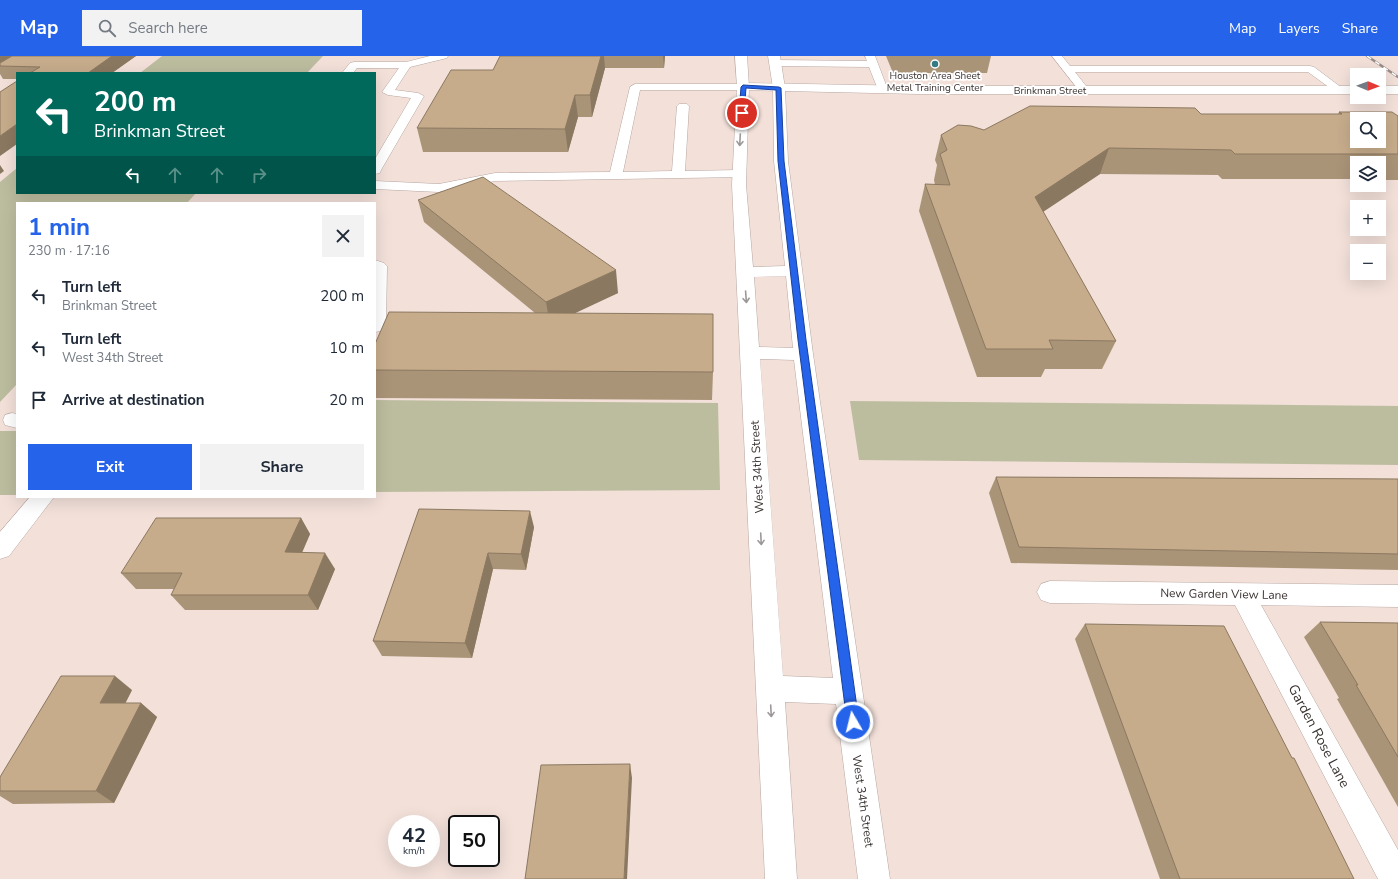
<!DOCTYPE html>
<meta charset="utf-8">
<style>
:root{--surface:#fff;--page:#f2f2f3;--text:#1f2937;--muted:#747a83;--accent:#2563eb}
body{margin:0;font-family:"Nunito Sans",sans-serif;background:var(--page);color:var(--text);height:100vh;display:flex;flex-direction:column;font-size:15px;white-space:nowrap}
*{box-sizing:border-box;margin:0}
p{font-size:13px;color:var(--muted)}
.icon{flex:none;width:22px;height:22px;fill:none;stroke:currentColor;stroke-width:2;stroke-linecap:round;stroke-linejoin:round}
.map{position:relative;flex:1;overflow:hidden}
.sheet{position:absolute;left:16px;top:146px;width:360px;height:296px;display:flex;flex-direction:column;background:var(--surface);border-radius:0px;box-shadow:0 4px 16px #0002}
.sheet>*{flex:none}
.guide{position:absolute;left:16px;top:16px;width:360px;height:122px;border-radius:0px;box-shadow:0 4px 16px #0002;background:#00695c;color:#fff;overflow:hidden}
.needle{width:26px;rotate:91deg}
.tools{position:absolute;left:1350px;top:12px;display:grid;gap:8px}
.tools a{display:grid;place-items:center;width:36px;height:36px;border-radius:0px;background:var(--surface);box-shadow:0 4px 16px #0002;font-size:20px}
.speed{position:absolute;left:388px;top:759px;display:flex;gap:8px;font-size:20px;font-weight:700;text-align:center}
.speed>*{display:grid;place-content:center;width:52px;height:52px;border-radius:50%;background:var(--surface);box-shadow:0 4px 16px #0002;line-height:1}
.speed small{font-size:10px;font-weight:400}
.speed .limit{border:2px solid #111;border-radius:6px;background:#fff;color:#111}
.pin{position:absolute;display:grid;place-items:center;width:34px;height:34px;color:#fff;margin:-17px;border:2px solid #fff;border-radius:50%;box-shadow:0 1px 4px #0007}
.me{position:absolute;width:44px;margin:-22px;rotate:352deg;stroke-linejoin:round;filter:drop-shadow(0 0 3px #0008)}
.turn{display:flex;align-items:center;gap:14px;height:84px;padding:0 12px;font-size:18px}
.turn .icon{width:52px;height:52px;stroke-width:2.5}
.turn b{display:block;font-size:28px;line-height:34px}
.lanes{display:flex;align-items:center;height:38px;padding:0 12px;background:#0003;justify-content:center;gap:20px;direction:ltr}
.lanes .off{opacity:.35}
.round{display:grid;place-items:center;flex:none;width:42px;height:42px;border-radius:0px;background:var(--page)}
.overview{display:flex;align-items:center;justify-content:space-between;height:68px;padding:0 12px}
h1{font-size:24px;font-weight:700;line-height:30px;color:var(--accent)}
.primary-button{display:flex;gap:8px;margin-top:auto;padding:8px 12px}
.primary-button a{flex:1;height:46px;border-radius:0px;background:var(--accent);color:#fff;font-size:16px;font-weight:700;line-height:46px;text-align:center}
.primary-button a+a{background:var(--page);color:var(--text)}
ul{padding:0;list-style:none}
li{display:flex;align-items:center;gap:12px;height:52px;padding:0 12px}
li div{flex:1}
li b{display:block;font-size:15px}
li em{font-style:normal}
header{display:flex;align-items:center;gap:24px;box-sizing:border-box;height:56px;padding:0 20px;background:var(--accent);color:#fff}
header strong{font-size:19px}
nav{display:flex;gap:22px;margin-inline-start:auto;font-size:14px}
.search{width:280px;height:36px;background:var(--page);display:flex;align-items:center;gap:10px;box-sizing:border-box;padding:0 14px;border-radius:0px;color:var(--muted);font-size:15px}
.map>svg:first-child{display:block}
.green{fill:#bcbc9f}
.lines{fill:none;stroke-linecap:round;stroke-linejoin:round}
.lane-casing{stroke:#b8a7a1;stroke-width:1}
.street-casing{stroke:#b8a7a1;stroke-width:1}
.secondary-casing{stroke:#b8a7a1;stroke-width:1}
.lane{fill:#fff;fill-rule:evenodd}
.street{fill:#fff;fill-rule:evenodd}
.secondary{fill:#fff;fill-rule:evenodd}
.rail-casing{stroke:#9b8e8a;stroke-width:2.5}
.rail{stroke:#fff;stroke-width:1.5;stroke-dasharray:5;stroke-linecap:butt}
.wall{fill:#aa9478}
.shaded-wall{fill:#8b7861}
.building{fill:#c6ac8b;stroke:#8b7861;fill-rule:evenodd}
.oneway{stroke:#9c9898}
.route{fill:#2563eb;stroke:#184099}
.poi-dot{fill:#337b84;stroke:#fff;stroke-width:1.5}
.labels{text-anchor:middle;dominant-baseline:central;stroke-width:3.5;stroke-linejoin:round;paint-order:stroke}
.far-poi-label{font-size:10px;fill:#393230;stroke:#fff}
.far-street-label{font-size:10px;fill:#393230;stroke:#fff}
.street-label{font-size:12px;fill:#393230;stroke:#fff}
.near-street-label{font-size:14px;fill:#393230;stroke:#fff}
</style>
<header>
<strong>Map</strong>
<div class="search"><svg class="icon" aria-label="search" viewBox="0 0 24 24"><circle cx="10" cy="10" r="6"/><path d="M15 15l6 6"/></svg>Search here</div>
<nav><a>Map</a><a>Layers</a><a>Share</a></nav>
</header>
<div class="map">
<svg width="1398" height="823" viewBox="0 0 1398 823">
<rect width="100%" height="100%" fill="#f2e0d9"/>
<path class="green" d="M162,0H323L307,17H140Z
M17,112V137H196L187,147H17V328L0,346V126Z
M375,344L718,347L720,434L375,436Z
M850,345L1398,350V409L859,404Z
M0,375H17V439H0Z"/>
<g class="lines">
<g class="lane-casing">
<path id="lane" d="M430,0H448L447,2L410,11L395,34L418,37L424,40L381,114L380,117L375,118V103L411,42L388,39L382,36L399,12H357L353,17H342L350,7L354,6H406Z
M865,0H875L888,34L887,36H879L869,11L775,10L770,7L775,4L867,5Z
M1052,0H1062L1070,10H1310L1314,11L1346,35L1345,37H1337L1308,16H1075L1090,35L1085,38L1081,37Z
M635,28H743L748,31L743,34H640L623,116L672,115L677,50L679,48H687L689,50L685,115L739,114L744,115L745,118L744,121L495,125L439,136L375,133V125L439,128L495,117L610,116L630,31Z
M375,204L384,207L387,210L386,267L381,275L375,276Z
M12,357L17,358V372L5,369L3,364L5,359Z"/>
</g>
<g class="street-casing">
<path id="street" d="M743,27L918,30H1357V38H918L739,34L737,31L739,28Z
M1379,30H1398V38H1379Z
M30,441H54L9,500L0,503V476Z
M1050,525L1398,529V551L1261,549L1398,794V823H1378L1235,549L1050,547L1041,544L1037,536L1041,528Z"/>
</g>
<g class="secondary-casing">
<path id="secondary" d="M735,0H747L749,31L746,129L753,211L785,210L774,105L773,32L768,0H780L785,32L788,105L813,298L890,823H858L836,648L785,646L797,823H765L732,129L737,31ZM786,220L793,292L759,291L754,221ZM760,303L794,304L833,622L783,620Z"/>
</g>
<use href="#lane" class="lane"/>
<use href="#street" class="street"/>
<use href="#secondary" class="secondary"/>
<g class="rail-casing">
<path id="rail" d="M1367,0L1398,21"/>
</g>
<use href="#rail" class="rail"/>
</g>
<path class="wall" d="M0,0H136L112,17H17V23H3L0,18Z
M500,0H665L664,12H605L592,61H578L568,96H423L417,72L493,14Z
M886,0H991L987,17H893Z
M1339,56L1398,60V124H1379V107H1357V123H1222L1218,119L1100,118L1043,156L1116,285L1102,313H1045L1041,321H977L919,155L925,128L935,129L934,124L937,109L935,104L941,79L984,74L1201,58H1338Z
M418,144L618,237L574,257L713,316L712,344L375,342V288L535,257L424,166Z
M996,421L1398,423V514L1011,507L989,437Z
M419,453L534,471L526,514L493,513L472,602L382,600L373,585Z
M301,462L310,478L302,497L335,513L318,554H185L171,539L174,533H136L121,517Z
M1320,566L1398,567V751L1337,643L1339,642L1304,581Z
M1085,568L1354,823H1160L1075,583Z
M132,634L125,647H141L157,661L114,747L13,748L0,740V721Z"/>
<path class="shaded-wall" d="M0,0H20L0,10Z
M112,0H136L112,17H88Z
M601,0H604L605,12L592,61L590,39Z
M663,0H665L664,12Z
M575,39L578,61L568,96L565,73Z
M17,68V88L0,100V80Z
M1109,92L1100,118L1026,167L1035,141Z
M0,109L4,115L0,118Z
M616,214L618,237L550,269L546,246Z
M530,455L534,471L526,514L521,498Z
M301,462L310,478L295,512L285,496Z
M325,497L335,513L318,554L308,539Z
M488,497L493,513L472,602L465,587Z
M115,620L132,634L118,662L100,647Z
M141,647L157,661L114,747L96,735Z
M630,708L632,722L627,823H624Z"/>
<path class="building" d="M12,0H112L88,17H30L40,11L0,10V7Z
M500,0H601L590,39H575L565,73L417,72L451,14H493Z
M17,25V68L0,80V36Z
M1030,50L1195,52L1201,58H1342L1339,56H1392L1398,60V98H1235L1231,94L1109,92L1035,141L1116,285L1049,284L1053,293H986L925,128L950,129L940,98L947,94L941,79L958,69L971,70L984,74ZM1357,63H1379V85H1357Z
M483,121L616,214L546,246L418,144Z
M389,256L713,258V316L375,314V288Z
M996,421L1398,423V498L1019,491Z
M419,453L530,455L521,498L488,497L465,587L373,585Z
M156,462H301L285,496L325,497L308,539H171L182,517H121Z
M1320,566L1398,567V701L1356,629H1358Z
M1085,568L1224,570L1292,702H1294L1354,823H1180Z
M61,620H115L100,647H141L96,735H0V721Z
M630,708L624,823H525L541,709Z"/>
<defs><path id="oneway-shaft" d="M-6 0H5M1.5-3L5.5 0L1.5 3" fill="none" stroke-width="1.6" stroke-linecap="round" stroke-linejoin="round"/></defs>
<g class="oneway">
<use href="#oneway-shaft" transform="translate(740 84) rotate(93)"/>
<use href="#oneway-shaft" transform="translate(746 241) rotate(86)"/>
<use href="#oneway-shaft" transform="translate(761 483) rotate(87)"/>
<use href="#oneway-shaft" transform="translate(771 655) rotate(87)"/>
</g>
<path class="route" d="M743,29L779,31L781,32L784,105L806,284L859,666L857,670L853,672L849,670L847,666L798,284L778,105L776,34L746,32L744,57L742,59L739,57L741,31Z"/>
<circle class="poi-dot" cx="935" cy="8" r="4"/>
<g class="labels">
<g class="far-poi-label">
<text x="935" y="20">Houston Area Sheet<tspan x="935" dy="12">Metal Training Center</tspan></text>
</g>
<g class="far-street-label">
<text x="1050" y="35">Brinkman Street</text>
</g>
<g class="street-label">
<text transform="translate(757 411) rotate(-93)">West 34th Street</text>
<text transform="translate(1224 538) rotate(1)">New Garden View Lane</text>
<text transform="translate(863 745) rotate(82)">West 34th Street</text>
</g>
<g class="near-street-label">
<text transform="translate(1319 680) rotate(62)">Garden Rose Lane</text>
</g>
</g>
</svg>
<div class="tools">
<a><svg class="needle" viewBox="-14 -14 28 28"><path d="M0-13l5 13h-10z" fill="#e53935"/><path d="M0 13l5-13h-10z" fill="#747a83"/></svg></a>
<a><svg class="icon" aria-label="search" viewBox="0 0 24 24"><circle cx="10" cy="10" r="6"/><path d="M15 15l6 6"/></svg></a>
<a><svg class="icon" aria-label="layers" viewBox="0 0 24 24"><path d="M12 4l9 5-9 5-9-5zM3 14l9 5 9-5"/></svg></a>
<a>+</a>
<a>−</a>
</div>
<div class="speed"><div>42<small>km/h</small></div><div class="limit">50</div></div>
<div class="pin" style="left:742px;top:57px;background:#d93025"><svg class="icon" aria-label="arrive" viewBox="0 0 24 24"><path d="M6 21V4h12l-3 4 3 4H6"/></svg></div>
<svg class="me" style="left:853px;top:666px" viewBox="-20 -20 40 40"><circle r="17" fill="#2563eb" stroke="#fff" stroke-width="3"/><path d="M0-11L8 9 0 5-8 9z" fill="#fff"/></svg>
<div class="guide">
<div class="turn"><svg class="icon" aria-label="left" viewBox="0 0 24 24"><path d="M17 20v-9H6M10 6l-5 5 5 5"/></svg><div><b>200 m</b>Brinkman Street</div></div>
<div class="lanes"><svg class="icon" aria-label="left" viewBox="0 0 24 24"><path d="M17 20v-9H6M10 6l-5 5 5 5"/></svg><svg class="icon off" aria-label="ahead" viewBox="0 0 24 24"><path d="M12 20V5M6 11l6-6 6 6"/></svg><svg class="icon off" aria-label="ahead" viewBox="0 0 24 24"><path d="M12 20V5M6 11l6-6 6 6"/></svg><svg class="icon off" aria-label="right" viewBox="0 0 24 24"><path d="M7 20v-9h11M14 6l5 5-5 5"/></svg></div>
</div>
<section class="sheet">
<div class="overview"><div><h1>1 min</h1><p>230 m · 17:16</p></div><a class="round"><svg class="icon" aria-label="close" viewBox="0 0 24 24"><path d="M6 6l12 12M18 6L6 18"/></svg></a></div>
<ul>
<li><svg class="icon" aria-label="left" viewBox="0 0 24 24"><path d="M17 20v-9H6M10 6l-5 5 5 5"/></svg><div><b>Turn left</b><p>Brinkman Street</p></div><em>200 m</em></li>
<li><svg class="icon" aria-label="left" viewBox="0 0 24 24"><path d="M17 20v-9H6M10 6l-5 5 5 5"/></svg><div><b>Turn left</b><p>West 34th Street</p></div><em>10 m</em></li>
<li><svg class="icon" aria-label="arrive" viewBox="0 0 24 24"><path d="M6 21V4h12l-3 4 3 4H6"/></svg><div><b>Arrive at destination</b></div><em>20 m</em></li>
</ul>
<div class="primary-button"><a>Exit</a><a>Share</a></div>
</section>
</div>
